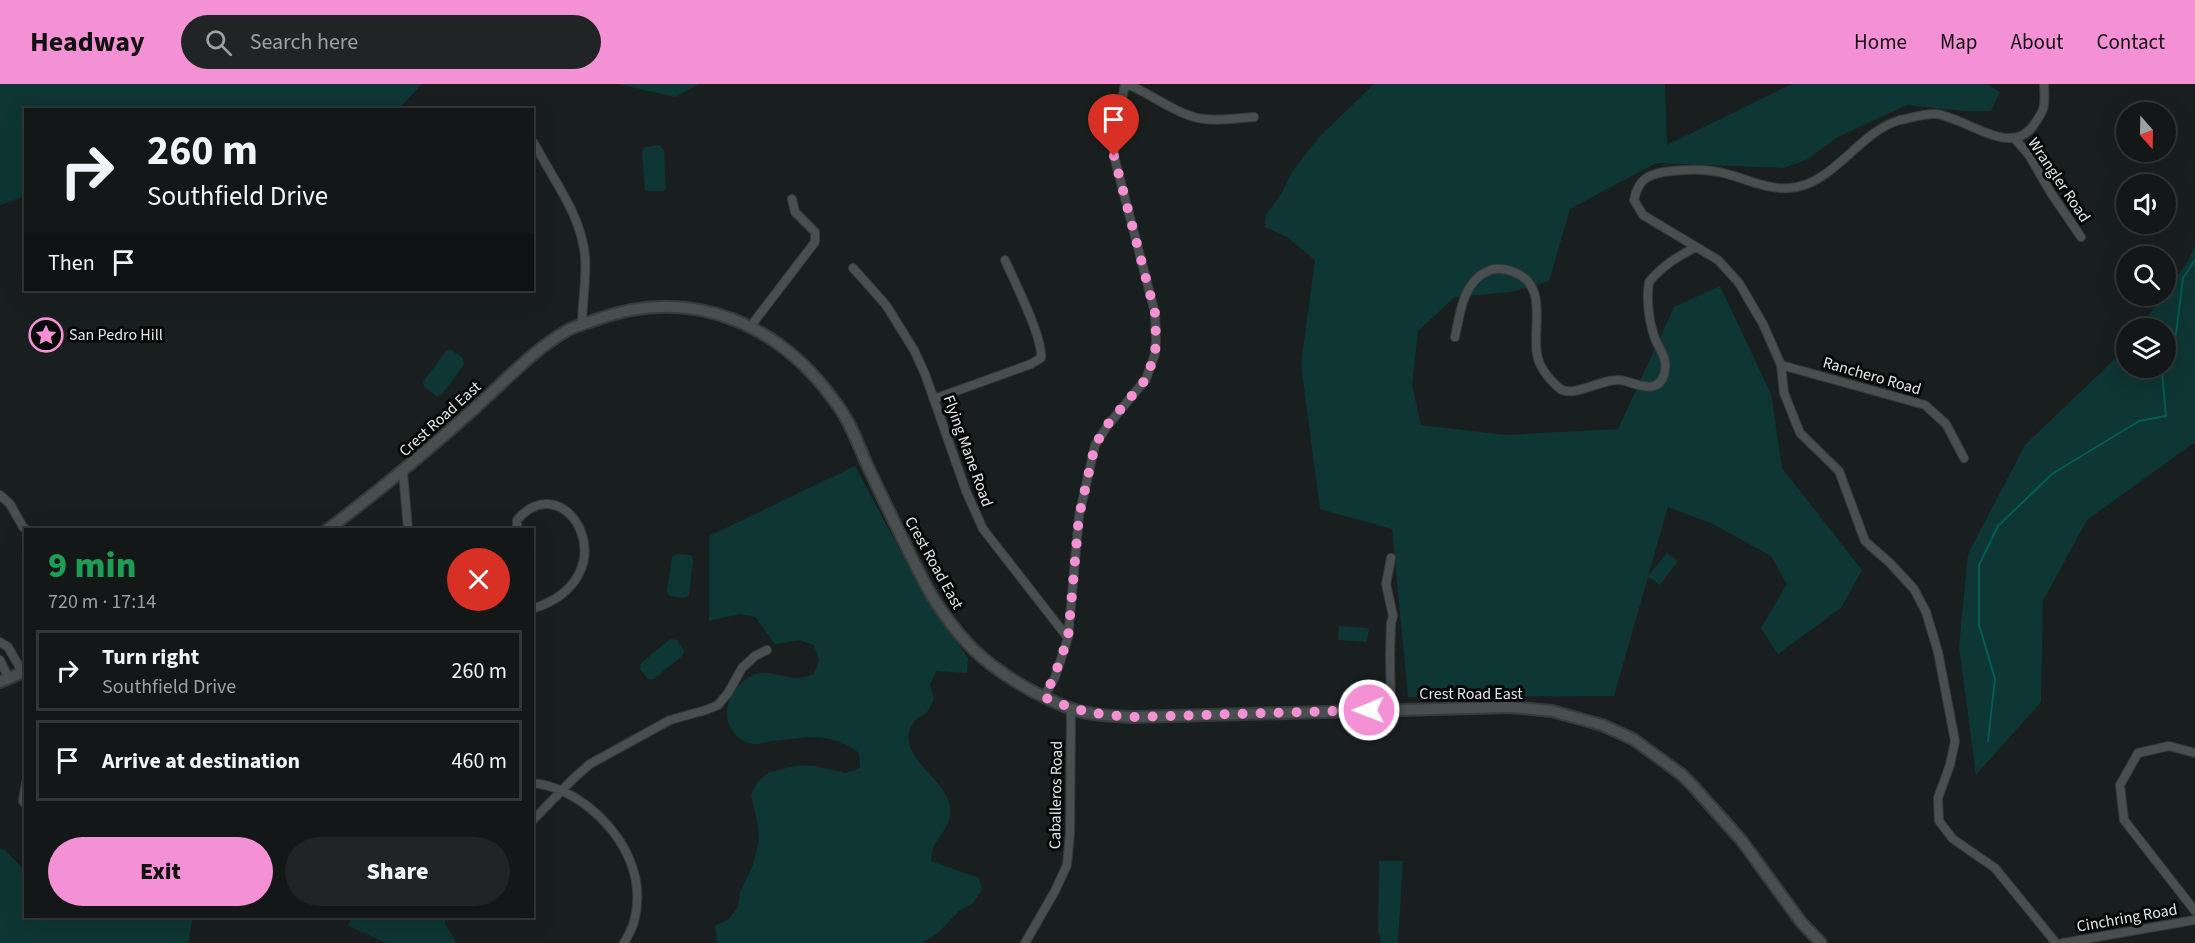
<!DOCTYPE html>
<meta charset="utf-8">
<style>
:root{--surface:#131717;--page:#202424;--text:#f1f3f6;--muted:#9d9fa1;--line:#323636;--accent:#f491d4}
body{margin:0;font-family:"Source Sans 3",sans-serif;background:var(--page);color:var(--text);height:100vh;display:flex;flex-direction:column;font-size:22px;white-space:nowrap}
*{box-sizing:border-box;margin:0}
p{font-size:20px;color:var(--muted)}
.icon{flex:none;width:33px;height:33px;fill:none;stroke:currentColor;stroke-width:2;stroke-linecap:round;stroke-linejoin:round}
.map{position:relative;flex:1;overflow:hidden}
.panel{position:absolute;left:24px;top:444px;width:510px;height:390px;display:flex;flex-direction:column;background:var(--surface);border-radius:0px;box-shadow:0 6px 24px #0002,0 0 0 2px var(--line)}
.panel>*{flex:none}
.top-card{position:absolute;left:24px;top:24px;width:510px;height:183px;border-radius:0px;box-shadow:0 6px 24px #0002,0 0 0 2px var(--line);background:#131717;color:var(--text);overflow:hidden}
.needle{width:39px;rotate:160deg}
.controls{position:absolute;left:2116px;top:18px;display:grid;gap:12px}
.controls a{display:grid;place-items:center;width:60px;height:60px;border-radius:50%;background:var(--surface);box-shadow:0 6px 24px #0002,0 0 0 2px var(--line);font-size:30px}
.pin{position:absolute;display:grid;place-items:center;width:51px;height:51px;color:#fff;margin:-62px -26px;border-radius:50% 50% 50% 0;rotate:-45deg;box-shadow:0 0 6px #0007}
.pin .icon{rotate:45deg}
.me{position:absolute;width:66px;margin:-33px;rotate:269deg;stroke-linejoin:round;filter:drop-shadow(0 0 4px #0008)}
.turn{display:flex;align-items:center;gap:21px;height:126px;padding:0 24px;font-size:27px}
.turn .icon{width:78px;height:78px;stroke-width:2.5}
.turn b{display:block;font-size:42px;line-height:51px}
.then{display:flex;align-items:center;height:57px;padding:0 24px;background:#0003;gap:12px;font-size:22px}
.round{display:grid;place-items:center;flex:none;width:63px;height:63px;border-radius:32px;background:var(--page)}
.head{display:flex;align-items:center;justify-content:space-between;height:102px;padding:0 24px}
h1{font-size:36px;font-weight:800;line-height:45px;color:#1e9e55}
.button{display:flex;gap:12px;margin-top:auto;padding:12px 24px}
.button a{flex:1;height:69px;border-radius:36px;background:var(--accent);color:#111;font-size:24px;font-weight:800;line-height:69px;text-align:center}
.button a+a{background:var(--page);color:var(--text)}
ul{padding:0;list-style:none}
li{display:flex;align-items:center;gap:18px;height:81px;margin:0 12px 9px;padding:0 12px;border:3px solid var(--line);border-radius:0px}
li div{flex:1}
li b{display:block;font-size:22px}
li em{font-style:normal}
header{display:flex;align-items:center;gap:36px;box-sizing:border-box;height:84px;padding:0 30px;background:var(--accent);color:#111}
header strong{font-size:28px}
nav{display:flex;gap:33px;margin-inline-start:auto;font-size:21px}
.search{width:420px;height:54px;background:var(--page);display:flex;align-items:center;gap:15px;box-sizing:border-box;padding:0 21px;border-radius:33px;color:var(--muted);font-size:22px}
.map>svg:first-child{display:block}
.green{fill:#0e3634}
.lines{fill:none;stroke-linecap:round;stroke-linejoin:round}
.stream{stroke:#045b57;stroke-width:2}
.street-casing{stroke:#363a3a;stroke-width:10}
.secondary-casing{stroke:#363a3a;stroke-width:14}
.street{stroke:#484f4e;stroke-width:8}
.secondary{stroke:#484f4e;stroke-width:10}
.route{stroke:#f491d4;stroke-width:10;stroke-dasharray:0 18}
.labels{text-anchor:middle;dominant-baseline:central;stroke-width:6;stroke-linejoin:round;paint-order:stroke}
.street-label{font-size:16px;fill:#e3e7e7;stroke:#060908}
.poi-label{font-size:16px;fill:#e3e7e7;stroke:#060908;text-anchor:start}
</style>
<header>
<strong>Headway</strong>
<div class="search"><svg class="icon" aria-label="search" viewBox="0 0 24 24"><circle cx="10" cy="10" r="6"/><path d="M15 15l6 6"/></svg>Search here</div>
<nav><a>Home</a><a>Map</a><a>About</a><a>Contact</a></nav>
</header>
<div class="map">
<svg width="2195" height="859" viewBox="0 0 2195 859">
<rect width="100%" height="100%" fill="#191f1f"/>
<path class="green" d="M0,0H422L398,25L26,26L25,112L0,121Z
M618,0H699L675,13Z
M1374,0H1665L1667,61L1792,0H1987L2000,8L1991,27H1964L1907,21L1836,54L1808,75L1784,84L1656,79L1570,125L1549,197L1511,208L1455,213L1418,247L1412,301L1421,341L1505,351L1618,345L1674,223L1720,202L1771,310L1782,384L1862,486L1841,524L1778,570L1761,544L1787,500L1771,472L1713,440L1668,423L1648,492L1667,469L1678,477L1660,501L1648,493L1614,612L1408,613L1392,445L1320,425L1301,280L1315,176L1287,153L1265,143L1266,131L1282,109L1292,88L1318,54Z
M659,61L664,66L666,104L664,107H647L645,106L642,67L645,63Z
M2195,161V358L2087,436L2043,517L2041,618L1976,691L1959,562L1968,470L2025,361L2119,271L2127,260V284H2166V244H2139L2163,212H2166V207L2188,177Z
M450,265L463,274L464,281L442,310L437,312L424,303L423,298L446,267Z
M855,382L925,513L968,574L967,589L936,587L930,601L934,615C932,619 930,624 927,628C924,632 916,633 913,639C893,671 945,693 950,722C952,739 943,747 935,760C932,764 932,772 931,777L979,794L982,806L973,819L959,827L937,850L922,859H717L715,842L729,835L738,823L740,808L753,781L759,756L758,741L751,711L758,697L770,688L799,681L815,682L846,689L860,684L859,669C829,646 806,654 771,657C766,658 759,661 753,660C747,660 738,654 734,649C719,630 730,603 751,592C767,583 785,596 801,594C805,593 810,591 814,590L819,576L814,561L799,556L775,560L755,533L740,530L709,537V452Z
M676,470L691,471L693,475L689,511L685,514L670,512L667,508L672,473Z
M1339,542L1369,544L1367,558L1338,556Z
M670,555L677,556L684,566L683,571L654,595H648L640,585L641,579Z
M0,765L5,766L25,787L26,832L193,833L188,859H0Z
M1379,777H1403L1398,859H1382L1378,848Z
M355,833H445V840L457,859H386L347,841Z"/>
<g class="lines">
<path class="stream" d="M2166,277L2176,250L2183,194L2195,176
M1988,657L1995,595L1979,541V481L1998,442L2052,390L2139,337L2166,332L2162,288L2164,284"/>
<g class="street-casing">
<path id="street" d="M1127,0C1151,10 1173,28 1198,34C1216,38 1236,34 1254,33
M2044,0C2045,22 2046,24 2033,42C2010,74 1965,33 1936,30C1926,29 1910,34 1900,36C1859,47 1833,102 1789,104C1768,106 1747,95 1727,90C1706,84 1685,85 1664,88C1646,91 1638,97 1634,116L1643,131L1718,176L1739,199L1763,240L1781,281L1784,309L1800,349L1839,387L1865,457L1890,479L1914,505L1926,528L1938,568L1955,657L1950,681L1938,714L1939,737L1953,755L1995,784L2056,859
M2015,55L2029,71L2051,109L2081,153
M534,59C553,96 581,130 585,172C587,194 582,219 582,241
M853,184L886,221L914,266L925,290L966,407L983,445L1068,554
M750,243L815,158V148L795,128L792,115
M1455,253C1460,229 1463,198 1488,187C1497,183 1506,185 1514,188C1549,202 1532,243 1537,270C1539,283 1550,296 1559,304C1573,316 1605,291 1625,297C1638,301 1658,310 1664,291C1668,276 1662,269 1656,257C1649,240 1646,216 1649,198C1662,182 1677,173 1696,163
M1781,281L1925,321L1946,340L1964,374
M934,315L1031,280L1041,274C1043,253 1014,197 1005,176
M403,388L408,446
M0,411L10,420L23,443L27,446
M517,446V436C567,378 632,494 532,525
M1391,474L1386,500L1393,532L1391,539L1390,570L1391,626
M0,558L8,563L23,589L26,590
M0,576L9,595
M1044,613L1055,593L1068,554L1079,432L1095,361L1108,341L1146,295L1155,270L1156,256L1155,229L1114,72V54L1125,0
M2195,669L2169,662L2138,669L2120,701L2124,736L2195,827
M26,698L23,717L26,721
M532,699C554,701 575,712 591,725C624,753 646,793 634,838C632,845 628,852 624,859
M532,737L574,694L590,680L670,636L706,626L718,621L728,609L742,584L755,572L767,566
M1025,859L1055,807L1067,781L1070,749L1071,625
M2063,859L2195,836"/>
</g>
<g class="secondary-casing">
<path id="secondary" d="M327,446C379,407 426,368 474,325C504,298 533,266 568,246C577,241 589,239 598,235C694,201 782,241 838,322C851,339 859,363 868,383C888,425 908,468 930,509C960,557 984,581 1034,608C1046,614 1059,621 1072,625C1093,632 1114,632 1135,633L1510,623L1552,627L1602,641L1633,655L1681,690L1693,702L1742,757L1801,838L1821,859
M0,598L26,587"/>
</g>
<use href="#street" class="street"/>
<use href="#secondary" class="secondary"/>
</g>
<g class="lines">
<path class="route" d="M1114,72L1155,229L1156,256L1155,270L1146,295L1108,340L1095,361L1079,432L1068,554L1054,593L1044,613C1078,628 1099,631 1136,633L1369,626"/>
</g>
<defs>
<g id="sight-ring" transform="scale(1.725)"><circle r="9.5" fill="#060908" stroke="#f491d4" stroke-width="1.5"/><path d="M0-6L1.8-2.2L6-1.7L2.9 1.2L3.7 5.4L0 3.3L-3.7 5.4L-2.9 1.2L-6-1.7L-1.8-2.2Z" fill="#f491d4"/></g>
</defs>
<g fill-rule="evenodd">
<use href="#sight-ring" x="46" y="251"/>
</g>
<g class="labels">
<g class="street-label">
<text transform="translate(2059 96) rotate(56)">Wrangler Road</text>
<text transform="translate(1872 292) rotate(16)">Ranchero Road</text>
<text transform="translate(440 335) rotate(-42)">Crest Road East</text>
<text transform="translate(968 367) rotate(70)">Flying Mane Road</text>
<text transform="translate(934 479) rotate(61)">Crest Road East</text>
<text x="1471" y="610">Crest Road East</text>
<text transform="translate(1056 711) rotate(-89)">Caballeros Road</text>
<text transform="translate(2127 834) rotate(-10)">Cinchring Road</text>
</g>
<g class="poi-label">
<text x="69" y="251">San Pedro Hill</text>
</g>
</g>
</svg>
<div class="controls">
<a><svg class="needle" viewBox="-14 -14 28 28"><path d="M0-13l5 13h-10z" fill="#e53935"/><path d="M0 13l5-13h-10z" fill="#9d9fa1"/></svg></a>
<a><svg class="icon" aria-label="sound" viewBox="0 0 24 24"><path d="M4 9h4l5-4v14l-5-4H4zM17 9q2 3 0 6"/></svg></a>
<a><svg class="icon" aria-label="search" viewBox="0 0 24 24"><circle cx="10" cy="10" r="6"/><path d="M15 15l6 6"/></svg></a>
<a><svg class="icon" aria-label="layers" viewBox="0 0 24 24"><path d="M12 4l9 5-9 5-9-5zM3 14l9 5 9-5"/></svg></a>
</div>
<div class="pin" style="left:1114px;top:72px;background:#d93025"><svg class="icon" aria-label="arrive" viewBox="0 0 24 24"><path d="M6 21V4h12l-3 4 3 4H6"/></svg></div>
<svg class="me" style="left:1369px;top:626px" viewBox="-20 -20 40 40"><circle r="17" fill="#f491d4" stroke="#fff" stroke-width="3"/><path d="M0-11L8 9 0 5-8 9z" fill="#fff"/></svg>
<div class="top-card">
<div class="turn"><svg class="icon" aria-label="right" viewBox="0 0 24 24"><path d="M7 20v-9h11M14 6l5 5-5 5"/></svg><div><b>260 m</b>Southfield Drive</div></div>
<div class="then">Then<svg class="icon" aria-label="arrive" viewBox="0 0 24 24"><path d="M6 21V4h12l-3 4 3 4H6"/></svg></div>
</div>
<section class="panel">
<div class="head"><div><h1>9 min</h1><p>720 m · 17:14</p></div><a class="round" style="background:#d93025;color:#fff"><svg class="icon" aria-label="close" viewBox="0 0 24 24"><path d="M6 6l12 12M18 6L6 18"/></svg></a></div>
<ul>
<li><svg class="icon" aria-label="right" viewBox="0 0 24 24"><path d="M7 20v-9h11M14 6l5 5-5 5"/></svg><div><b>Turn right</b><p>Southfield Drive</p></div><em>260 m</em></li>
<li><svg class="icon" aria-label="arrive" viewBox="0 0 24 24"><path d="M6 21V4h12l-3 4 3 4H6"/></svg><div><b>Arrive at destination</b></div><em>460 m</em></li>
</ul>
<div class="button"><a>Exit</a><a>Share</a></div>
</section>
</div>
